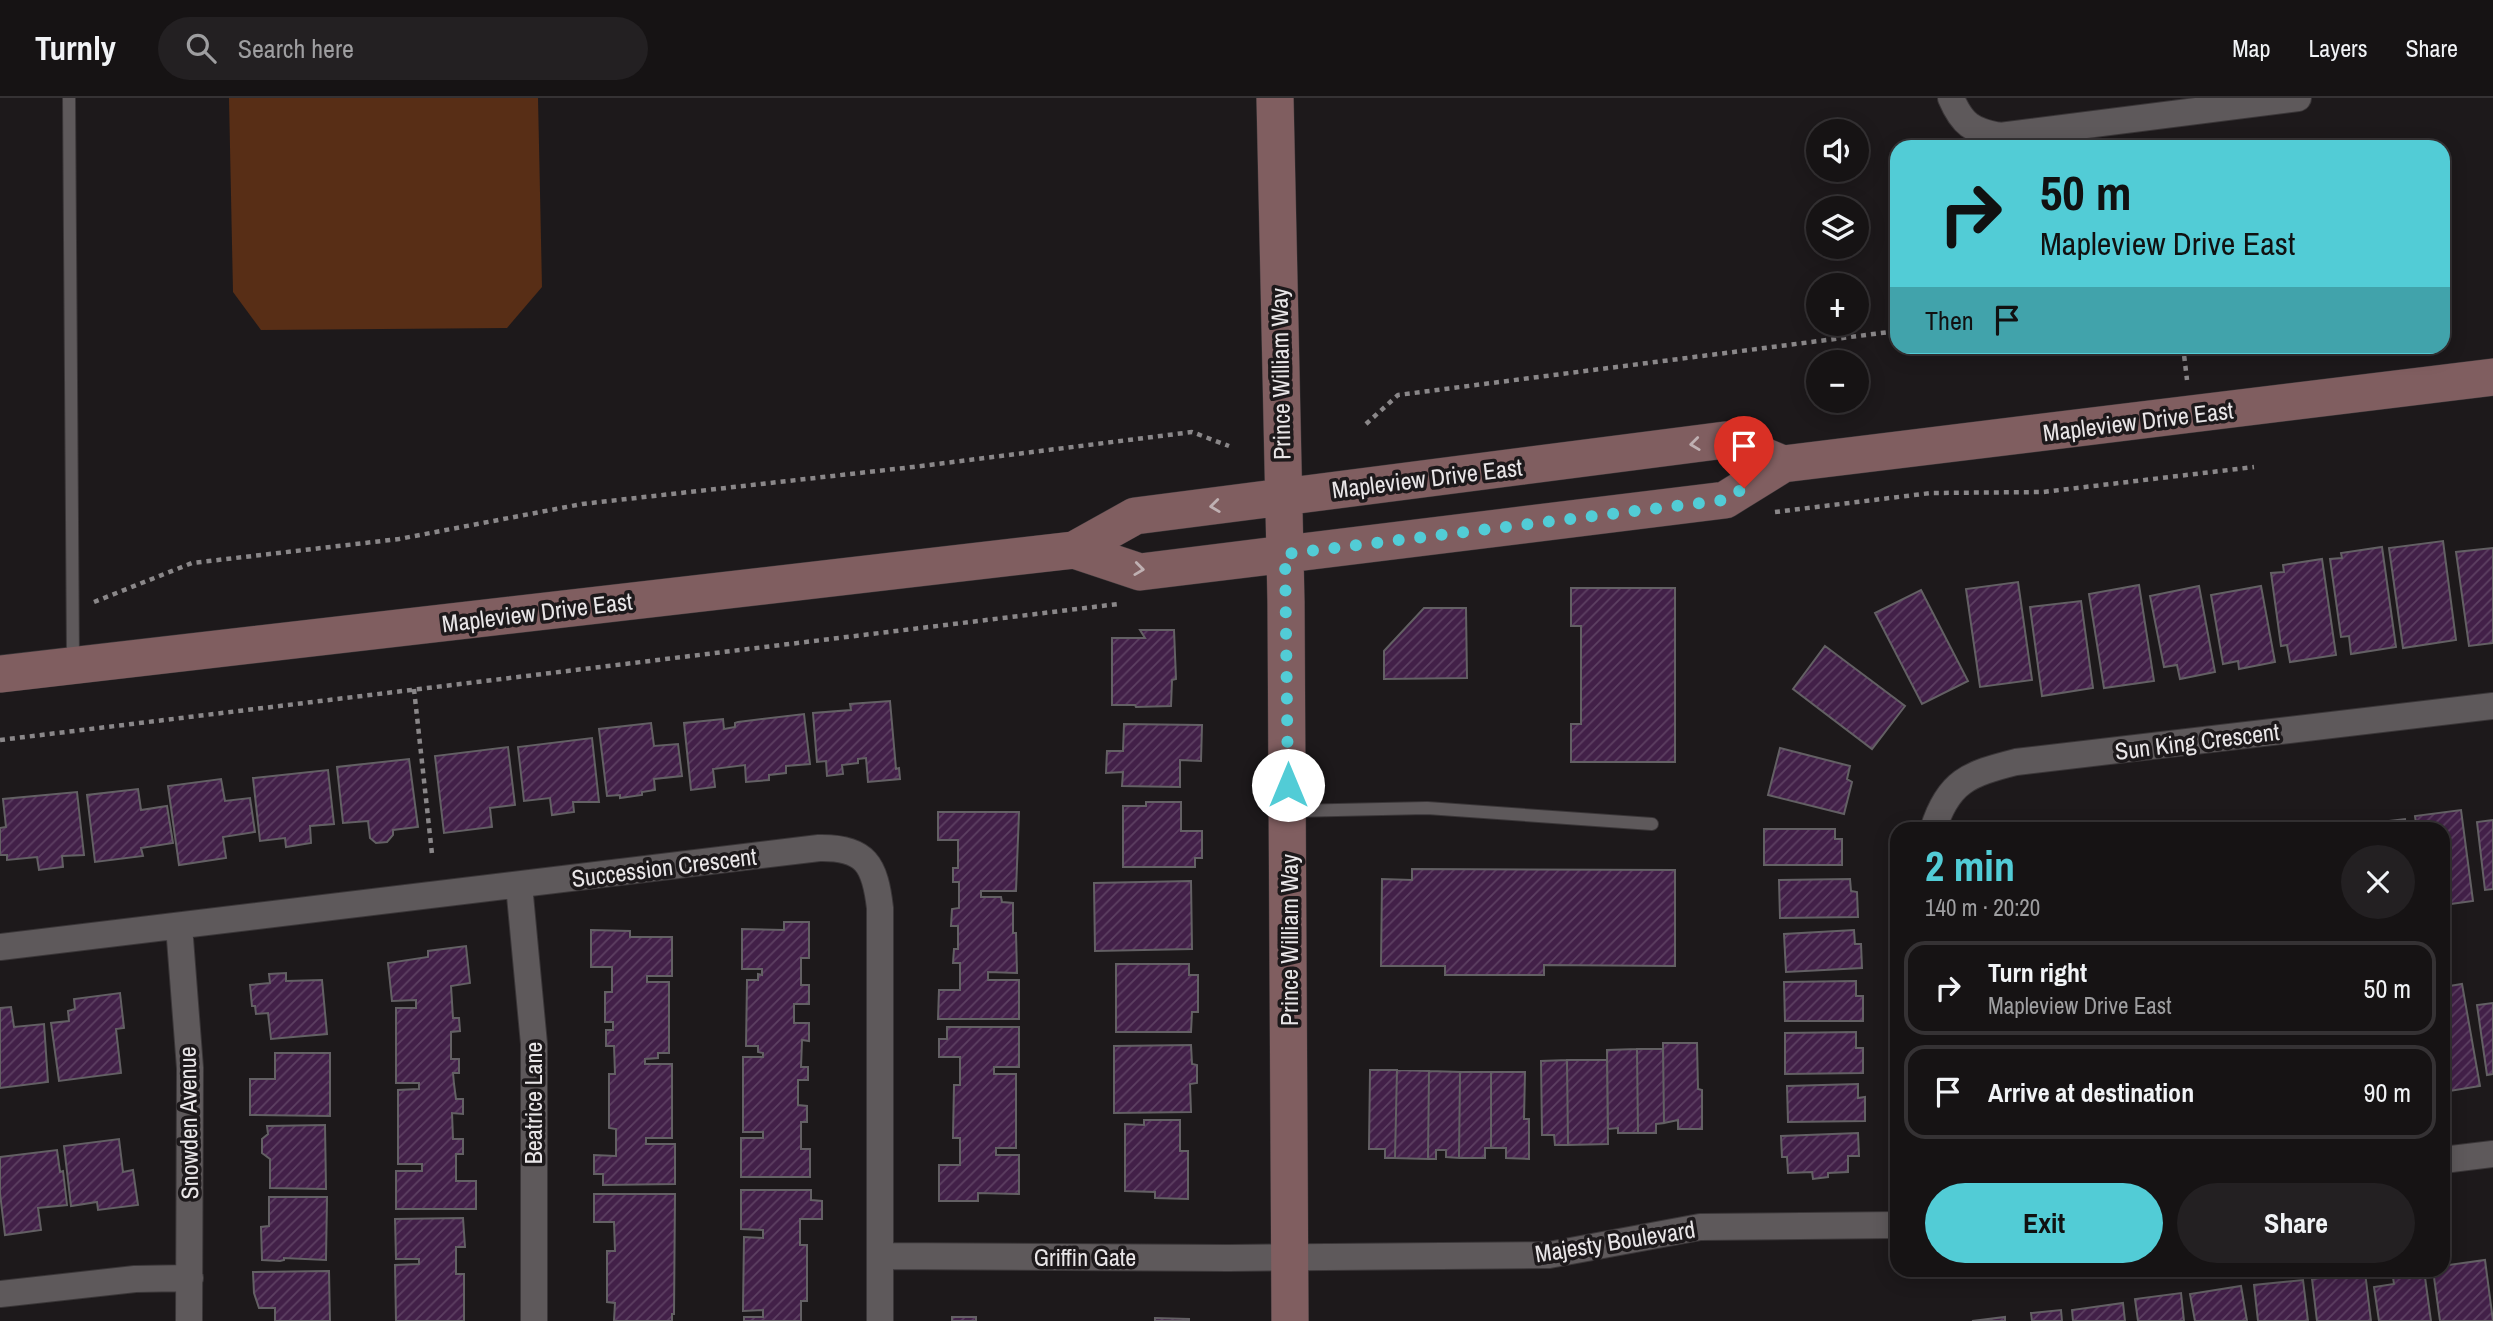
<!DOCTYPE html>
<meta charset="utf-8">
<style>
:root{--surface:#161314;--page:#232022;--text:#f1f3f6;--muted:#9e9ea0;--line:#353234;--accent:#52ccd6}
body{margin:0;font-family:"Archivo Narrow",sans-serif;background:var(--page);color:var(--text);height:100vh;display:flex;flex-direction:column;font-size:26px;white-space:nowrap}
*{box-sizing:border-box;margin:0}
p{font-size:23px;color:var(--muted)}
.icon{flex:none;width:38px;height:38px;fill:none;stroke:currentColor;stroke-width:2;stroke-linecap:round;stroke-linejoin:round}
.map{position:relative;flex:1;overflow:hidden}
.sheet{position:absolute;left:1890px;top:724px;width:560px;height:455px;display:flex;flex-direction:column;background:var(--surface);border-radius:21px;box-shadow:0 4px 18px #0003,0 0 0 2px var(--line)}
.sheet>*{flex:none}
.hud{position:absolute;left:1890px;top:42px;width:560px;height:214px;border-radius:21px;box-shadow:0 4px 18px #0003,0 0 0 2px var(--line);background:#52ccd6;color:#111;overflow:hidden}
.fabs{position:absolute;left:1806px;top:21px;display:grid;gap:14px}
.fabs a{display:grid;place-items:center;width:63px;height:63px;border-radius:50%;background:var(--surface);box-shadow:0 4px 18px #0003,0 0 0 2px var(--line);font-size:35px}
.pin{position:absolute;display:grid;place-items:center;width:60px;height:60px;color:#fff;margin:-72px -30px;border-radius:50% 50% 50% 0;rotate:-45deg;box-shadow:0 0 7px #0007}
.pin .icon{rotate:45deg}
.me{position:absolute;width:77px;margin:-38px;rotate:0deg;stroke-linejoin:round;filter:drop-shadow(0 0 5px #0008)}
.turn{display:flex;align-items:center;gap:24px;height:147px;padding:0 35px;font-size:32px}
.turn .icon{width:91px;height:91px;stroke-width:2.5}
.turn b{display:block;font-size:49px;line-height:60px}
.then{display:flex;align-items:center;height:66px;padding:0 35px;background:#0003;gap:14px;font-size:26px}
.round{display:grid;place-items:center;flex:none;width:74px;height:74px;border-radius:37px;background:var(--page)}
.overview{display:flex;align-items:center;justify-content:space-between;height:119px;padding:0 35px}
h1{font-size:42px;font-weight:800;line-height:52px;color:var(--accent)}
.action{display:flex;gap:14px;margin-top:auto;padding:14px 35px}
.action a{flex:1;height:80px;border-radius:42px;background:var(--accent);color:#111;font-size:28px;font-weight:800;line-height:80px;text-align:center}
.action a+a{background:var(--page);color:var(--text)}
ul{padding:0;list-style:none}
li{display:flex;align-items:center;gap:21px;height:94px;margin:0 14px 10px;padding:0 21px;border:4px solid var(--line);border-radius:21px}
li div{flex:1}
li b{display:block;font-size:26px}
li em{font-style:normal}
header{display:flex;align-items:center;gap:42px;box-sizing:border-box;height:98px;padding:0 35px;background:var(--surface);border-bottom:2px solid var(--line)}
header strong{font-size:33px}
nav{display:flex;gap:38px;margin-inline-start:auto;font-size:24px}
.search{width:490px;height:63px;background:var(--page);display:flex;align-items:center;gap:18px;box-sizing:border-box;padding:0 24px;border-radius:38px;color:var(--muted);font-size:26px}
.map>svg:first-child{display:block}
.pitch{fill:#582e16}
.building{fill:url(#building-hatch);stroke:#636064;stroke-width:2}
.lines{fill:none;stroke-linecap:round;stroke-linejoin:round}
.lane-casing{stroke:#3a3638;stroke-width:14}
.street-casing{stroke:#3a3638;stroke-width:28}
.secondary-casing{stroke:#3a3638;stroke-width:38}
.path{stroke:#8a8789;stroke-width:4.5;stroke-dasharray:5 5;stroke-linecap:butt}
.lane{stroke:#5e595b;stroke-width:12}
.street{stroke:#5e595b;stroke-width:26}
.secondary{stroke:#805e60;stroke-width:37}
.oneway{stroke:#bfb0b2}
.route{stroke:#52ccd6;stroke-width:12;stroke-dasharray:0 21.6}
.labels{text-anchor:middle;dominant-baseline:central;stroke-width:7;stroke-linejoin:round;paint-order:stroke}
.street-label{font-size:24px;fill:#e9e6e8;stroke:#1d191b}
</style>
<header>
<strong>Turnly</strong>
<div class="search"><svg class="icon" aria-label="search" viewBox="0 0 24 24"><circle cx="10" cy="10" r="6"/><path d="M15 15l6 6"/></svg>Search here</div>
<nav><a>Map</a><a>Layers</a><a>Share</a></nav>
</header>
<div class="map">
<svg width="2493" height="1223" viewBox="0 0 2493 1223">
<defs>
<pattern id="building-hatch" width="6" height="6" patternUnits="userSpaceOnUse" patternTransform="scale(1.75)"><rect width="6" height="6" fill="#422048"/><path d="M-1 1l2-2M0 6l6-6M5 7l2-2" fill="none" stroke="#5d4062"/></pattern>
</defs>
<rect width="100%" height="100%" fill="#1d191b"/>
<path class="pitch" d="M229,0H538L542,189L507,230L261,232L233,194Z"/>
<path class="building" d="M2443,443L2456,542L2403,550L2389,450Z
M2382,449L2396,549L2351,556L2349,538L2341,539L2330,461L2342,460L2341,455Z
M2493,450V545L2469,548L2456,454Z
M2322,461L2336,557L2290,564L2287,547L2281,548L2271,475L2284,474L2283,467Z
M2018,484L2032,582L1980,589L1966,491Z
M2139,487L2154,583L2104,590L2089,496Z
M2199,488L2215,574L2180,581L2177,567L2164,569L2150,498Z
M2261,488L2275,564L2239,571L2238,563L2223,566L2211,497Z
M1571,490H1675V664H1571V626H1581V528H1571Z
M1921,492L1968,583L1922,606L1875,515Z
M2081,503L2093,590L2042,598L2030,509Z
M1424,510H1466L1467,580L1384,581V553Z
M1140,532H1174L1176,581L1172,582L1171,608L1136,609L1135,607H1112V540H1145Z
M1825,548L1905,608L1872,651L1793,591Z
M890,603L896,671L899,670L900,681L868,684L866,660L858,661V665L842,667L843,676L827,678L826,663L817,664L813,615L851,612L850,606Z
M804,616L810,666L786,668V675L769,677V682L746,684L745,667L713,671L715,689L691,692L684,625L723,621L724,631L735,629V625L738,624Z
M651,625L654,648L678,646L682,678L654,681L655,692L642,694V697L620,700V697L607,698L599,631Z
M1124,626L1202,627L1201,663L1180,662V689L1122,688L1123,674L1106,675L1107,653H1123Z
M592,640L599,704H573L574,714L552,717L550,700L524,703L518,649Z
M508,649L515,707L490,710L492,729L444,735L435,658Z
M1780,650L1850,668L1847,681L1852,684L1844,716L1768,697Z
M409,661L418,729L393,732V737L387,744L376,745L370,740L368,723L343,725L337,669Z
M328,672L334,726L310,728L311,745L286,749L285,740L260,743L253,680Z
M221,681L225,703L250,700L255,734L223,739L226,760L179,767L168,688Z
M138,691L141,712L167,708L173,745L141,750L143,758L95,764L87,697Z
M77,694L84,757L62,758L63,769L39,772L37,759L7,762V757H0V730L6,729L3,701Z
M1146,704H1181V733H1202V760H1195V769H1123V708H1146Z
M2461,712L2473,803L2443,807V732H2417L2415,718Z
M938,714H1019L1016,793H981V799H1001L1002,804L1013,805V835H1016L1017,875L988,874V882H1019V921H938L939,892H960V865H953L954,851H958V828H951L952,811L959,810V784H953V770H958V742H938Z
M2405,721L2406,732H2372L2371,725Z
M2493,722V791L2485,792L2477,724Z
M2344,727V732H2312V731Z
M1764,731H1835V741H1842V767H1764Z
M1412,771L1675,772V868L1544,867V877H1445V868H1381L1382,781L1412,782Z
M1850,781L1851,793L1857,794L1858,819L1780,820L1779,782Z
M1191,783L1192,851L1095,853L1094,785Z
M784,824H809V860H801V887H809V906H794V925H809V943L802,942L801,969H808V982H798V1007L807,1008V1024H801V1051H810V1079H741V1040H763V1034H743V959H763V955L758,954V948H746L747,882H758V876L762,877V871H742V831L784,832Z
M591,832L630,833V839H672V878H647V884H669V955H658V960L645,961V966H672V1040H646V1046H675V1086L603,1087V1076H594V1057L616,1058V1031L609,1030V976H615L614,948H606V932H613V924H605V894H612V869H591Z
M1854,832L1855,846H1861L1862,870L1786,874L1784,836Z
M466,848L470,885L451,888L453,920H459L460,933L451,934V961H459V975H453L454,986L456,1001H463V1016L452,1015L453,1041H463V1056H456V1083H476V1111H396V1073H422V1066H398V992L419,991V985H396V910H416V902L392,903L388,865L428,859V853Z
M1116,866H1189V877H1198V914H1192L1191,934H1116Z
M286,875V883L322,882L327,936L271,941L268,915L256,916L255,908H252L250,887L270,885L269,876Z
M1856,883V898H1863V923H1785L1784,884Z
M2462,886L2480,988L2443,994V889Z
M120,895L124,930L116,931L121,975L59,983L51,925L69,923L68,913L75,911L74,901Z
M2493,905V976L2487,977L2477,907Z
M11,909L14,929L44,926L48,984L0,990V910Z
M947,929H1019V969H994V976H1016V1050H996V1057H1019V1096L978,1095V1103H939V1067H960V1040H953L954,987H960V959H939V941H947Z
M1856,934V950H1863V975L1785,976V935Z
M1663,945H1697L1698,991L1702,992V1031H1678V1022L1664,1025Z
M1191,947L1192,966L1197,967V985L1190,986L1191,1014L1114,1015V948Z
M1637,951L1638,1035H1618V1030L1608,1031L1607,952Z
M1637,951H1663L1664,1025L1656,1026V1035H1638Z
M275,955H330V1018L250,1017V981H275Z
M1567,962L1568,1047H1555L1554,1037H1542L1541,963Z
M1567,962H1607L1608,1046L1568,1047Z
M1370,972H1397L1395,1060H1385V1051H1369Z
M1397,972L1429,973L1428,1061L1395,1060Z
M1429,973L1460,974L1459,1060L1446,1059V1052H1436V1061H1428Z
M1460,974H1491V1050H1485V1060H1459Z
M1491,974H1525L1524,1021H1529V1061L1506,1060V1050H1491Z
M1858,986V1000L1865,999V1023L1788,1024L1787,988Z
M1144,1022H1180V1053H1188V1101L1155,1100V1094L1125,1093V1026L1144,1027Z
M325,1027L326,1091L270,1090V1061L262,1055V1041L268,1036L267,1028Z
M1858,1035L1859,1058H1848V1074L1828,1075V1079L1813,1081L1812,1074L1788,1075L1787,1059H1782L1781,1038Z
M119,1041L123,1074L133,1072L138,1107L98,1112L97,1104L71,1108L64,1048Z
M57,1052L60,1074L63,1073L67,1107L38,1110L41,1132L5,1137L0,1095V1059Z
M741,1092H811V1102L822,1103V1121H800V1147H807V1203H801V1223H744V1219H763V1212L743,1213L744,1139L763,1140V1132L741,1131Z
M594,1096H675L674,1216H672V1223H614L615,1205L607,1204V1153H615L614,1124H594Z
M269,1099H327L326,1162L284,1160V1162L280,1163L262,1162L261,1129L269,1128Z
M463,1120L465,1149H456V1176H464V1223H396L395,1167L419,1166V1161H396L395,1121Z
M2485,1162L2493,1223H2440L2433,1172H2443V1164H2448L2449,1167Z
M2424,1172L2431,1223H2379L2374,1189L2394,1186L2392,1173Z
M329,1173L330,1223H275V1210H259L254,1195L253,1174Z
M2365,1174L2371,1223H2317L2312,1181Z
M2303,1182L2308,1223H2258L2254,1187Z
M2241,1188L2247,1223H2195L2190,1196Z
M2181,1195L2184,1223H2138L2135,1201Z
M2123,1205L2125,1223H2073L2072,1212Z
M2061,1212L2062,1223H2032L2031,1215Z
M952,1219H976V1223H952Z
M2005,1219V1223H1972Z
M1155,1220L1189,1221V1223H1155Z"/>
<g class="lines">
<g class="lane-casing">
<path id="lane" d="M69,0L73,563
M1292,713L1427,710L1652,726"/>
</g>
<g class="street-casing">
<path id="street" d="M1951,0C1962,26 1972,33 2000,38L2298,0
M1933,732C1948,683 1969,676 2016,664L2493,608
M519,787L534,946V1223
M179,828L190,970L189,1223
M0,849L819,750C866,749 875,767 880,810V1223
M2443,1062L2493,1056
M880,1158L1229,1160L1549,1157L1700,1129L1897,1127
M0,1196L135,1181L190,1180"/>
</g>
<g class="secondary-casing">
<path id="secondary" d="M1275,0L1286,504L1290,1223
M1074,452L1140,474L1725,402L1783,366L2493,279
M0,576L1074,452L1135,418L1725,342L1783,366"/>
</g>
<path class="path" d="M2183,248L2187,282
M1366,326L1398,297L1897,233
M1775,414L1931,395L2043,394L2254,369
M94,504L192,465L399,441L582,406L913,369L1192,334L1229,348
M414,591L432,756
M0,642L1118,506"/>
<use href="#lane" class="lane"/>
<use href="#street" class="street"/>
<use href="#secondary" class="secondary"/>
</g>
<defs><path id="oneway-chevron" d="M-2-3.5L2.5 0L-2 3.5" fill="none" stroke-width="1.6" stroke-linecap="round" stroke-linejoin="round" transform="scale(1.75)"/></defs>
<g class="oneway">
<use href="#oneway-chevron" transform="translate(1695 346) rotate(173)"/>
<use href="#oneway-chevron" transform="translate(1215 408) rotate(173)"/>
<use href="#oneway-chevron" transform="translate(1139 471) rotate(7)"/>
</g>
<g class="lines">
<path class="route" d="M1288,687L1285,456L1725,402L1744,390"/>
</g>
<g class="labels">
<g class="street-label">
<text transform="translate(1280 276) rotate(-91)">Prince William Way</text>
<text transform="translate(2138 323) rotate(-7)">Mapleview Drive East</text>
<text transform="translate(1427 380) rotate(-7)">Mapleview Drive East</text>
<text transform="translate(537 514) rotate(-7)">Mapleview Drive East</text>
<text transform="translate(2197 643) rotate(-7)">Sun King Crescent</text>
<text transform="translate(664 769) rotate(-7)">Succession Crescent</text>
<text transform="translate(1289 842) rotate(-90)">Prince William Way</text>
<text transform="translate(533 1005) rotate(-90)">Beatrice Lane</text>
<text transform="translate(188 1025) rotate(-91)">Snowden Avenue</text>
<text transform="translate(1615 1143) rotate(-9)">Majesty Boulevard</text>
<text x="1085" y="1159">Griffin Gate</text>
</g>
</g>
</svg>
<div class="fabs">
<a><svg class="icon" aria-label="sound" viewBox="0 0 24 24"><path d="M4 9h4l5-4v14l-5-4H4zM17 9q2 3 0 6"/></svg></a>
<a><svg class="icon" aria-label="layers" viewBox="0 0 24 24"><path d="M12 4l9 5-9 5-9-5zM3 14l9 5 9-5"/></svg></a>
<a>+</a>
<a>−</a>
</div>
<div class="pin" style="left:1744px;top:390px;background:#d93025"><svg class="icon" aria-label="arrive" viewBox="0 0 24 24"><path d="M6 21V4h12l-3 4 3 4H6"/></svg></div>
<svg class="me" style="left:1288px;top:687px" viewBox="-20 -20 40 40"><circle r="19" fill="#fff"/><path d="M0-13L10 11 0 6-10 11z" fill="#52ccd6"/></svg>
<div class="hud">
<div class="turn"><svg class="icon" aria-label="right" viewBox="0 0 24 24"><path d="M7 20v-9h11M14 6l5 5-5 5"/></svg><div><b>50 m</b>Mapleview Drive East</div></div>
<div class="then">Then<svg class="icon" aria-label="arrive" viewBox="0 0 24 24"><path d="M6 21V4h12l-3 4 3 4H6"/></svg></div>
</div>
<section class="sheet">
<div class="overview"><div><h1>2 min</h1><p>140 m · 20:20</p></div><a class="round"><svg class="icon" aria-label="close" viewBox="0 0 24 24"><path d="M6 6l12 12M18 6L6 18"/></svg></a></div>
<ul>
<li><svg class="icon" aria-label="right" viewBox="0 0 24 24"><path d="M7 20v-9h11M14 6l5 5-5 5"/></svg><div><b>Turn right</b><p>Mapleview Drive East</p></div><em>50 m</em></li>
<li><svg class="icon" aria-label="arrive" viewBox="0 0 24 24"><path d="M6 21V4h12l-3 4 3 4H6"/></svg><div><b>Arrive at destination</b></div><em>90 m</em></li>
</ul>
<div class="action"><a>Exit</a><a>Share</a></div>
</section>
</div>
